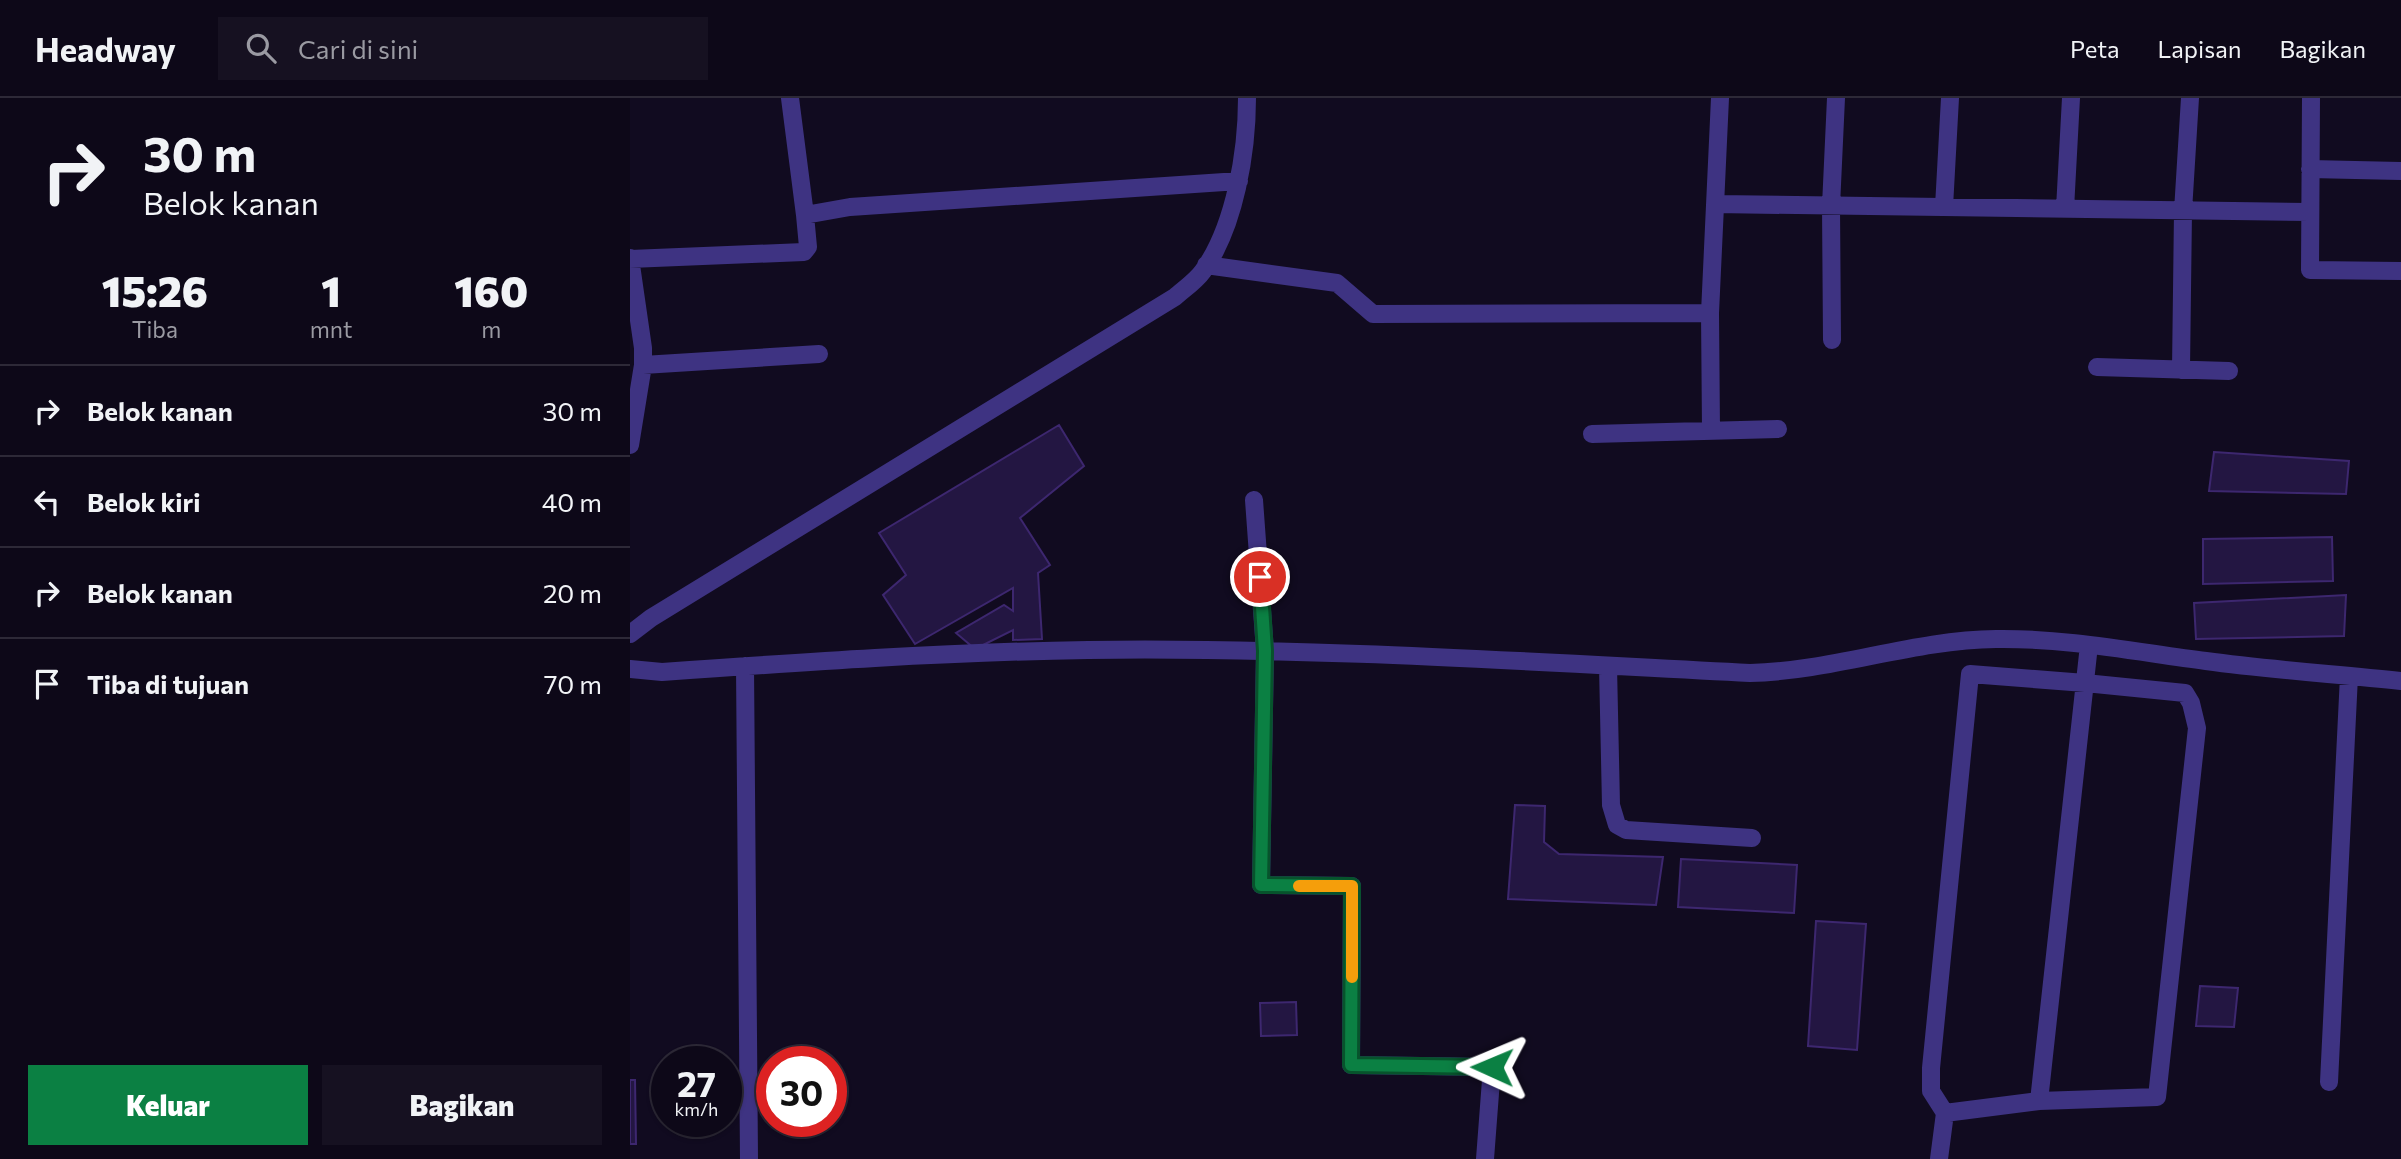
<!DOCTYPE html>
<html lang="id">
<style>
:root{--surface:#0d0818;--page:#161121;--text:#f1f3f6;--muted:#9a9aa2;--line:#2d2937;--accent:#0b8043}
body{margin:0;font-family:Commissioner,sans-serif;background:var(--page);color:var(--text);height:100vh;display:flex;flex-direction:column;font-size:26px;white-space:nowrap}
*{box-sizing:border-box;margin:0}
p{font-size:23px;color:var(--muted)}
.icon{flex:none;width:38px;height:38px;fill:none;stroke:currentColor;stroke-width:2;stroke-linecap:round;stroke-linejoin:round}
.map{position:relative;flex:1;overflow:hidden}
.panel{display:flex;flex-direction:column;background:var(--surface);width:630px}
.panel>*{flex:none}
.hud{background:#0d0818;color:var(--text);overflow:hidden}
.speed{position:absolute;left:21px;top:948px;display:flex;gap:14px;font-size:35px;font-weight:700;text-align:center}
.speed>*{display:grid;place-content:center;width:91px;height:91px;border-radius:50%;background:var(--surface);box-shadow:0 2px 5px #0004,0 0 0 2px var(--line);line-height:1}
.speed small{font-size:18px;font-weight:400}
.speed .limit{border:10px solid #d22;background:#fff;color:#111}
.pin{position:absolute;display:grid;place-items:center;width:60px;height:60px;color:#fff;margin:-30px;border:4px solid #fff;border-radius:50%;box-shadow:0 2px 7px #0007}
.me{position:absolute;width:77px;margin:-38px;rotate:271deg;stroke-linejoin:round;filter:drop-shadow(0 0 5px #0008)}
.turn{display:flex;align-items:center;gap:24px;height:147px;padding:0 28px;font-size:32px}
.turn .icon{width:91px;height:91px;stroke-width:2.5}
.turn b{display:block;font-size:49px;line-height:60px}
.eta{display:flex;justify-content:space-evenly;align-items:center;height:119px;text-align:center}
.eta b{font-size:42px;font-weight:800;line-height:49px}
.button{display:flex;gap:14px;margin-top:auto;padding:14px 28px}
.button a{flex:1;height:80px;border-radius:0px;background:var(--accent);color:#fff;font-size:28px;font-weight:800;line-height:80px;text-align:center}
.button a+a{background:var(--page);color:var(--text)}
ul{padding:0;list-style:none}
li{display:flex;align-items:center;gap:21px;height:91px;padding:0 28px;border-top:2px solid var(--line)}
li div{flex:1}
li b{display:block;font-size:26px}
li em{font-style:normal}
header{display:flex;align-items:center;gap:42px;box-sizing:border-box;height:98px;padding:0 35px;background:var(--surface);border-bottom:2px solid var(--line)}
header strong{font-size:33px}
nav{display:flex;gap:38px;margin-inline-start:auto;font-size:24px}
.search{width:490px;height:63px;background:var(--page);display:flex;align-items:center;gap:18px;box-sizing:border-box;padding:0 24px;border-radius:0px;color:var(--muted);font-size:26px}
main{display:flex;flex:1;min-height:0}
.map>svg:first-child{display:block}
.building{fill:#231642;stroke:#3d276f;stroke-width:2}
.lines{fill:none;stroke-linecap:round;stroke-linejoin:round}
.minor{stroke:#3e3382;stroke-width:18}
.route-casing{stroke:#07532c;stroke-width:18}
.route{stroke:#0b8043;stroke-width:12}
.slow{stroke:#f59e0b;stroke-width:12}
</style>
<header>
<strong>Headway</strong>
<div class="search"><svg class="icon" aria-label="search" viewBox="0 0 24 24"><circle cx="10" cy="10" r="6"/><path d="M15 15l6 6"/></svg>Cari di sini</div>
<nav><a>Peta</a><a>Lapisan</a><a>Bagikan</a></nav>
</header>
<main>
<section class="panel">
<div class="hud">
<div class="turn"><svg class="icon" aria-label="right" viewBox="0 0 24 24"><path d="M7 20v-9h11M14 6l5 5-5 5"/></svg><div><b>30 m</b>Belok kanan</div></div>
</div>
<div class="eta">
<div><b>15:26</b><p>Tiba</p></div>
<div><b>1</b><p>mnt</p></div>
<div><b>160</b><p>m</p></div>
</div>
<ul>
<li><svg class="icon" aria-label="right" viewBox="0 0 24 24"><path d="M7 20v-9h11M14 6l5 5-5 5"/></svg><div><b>Belok kanan</b></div><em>30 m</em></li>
<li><svg class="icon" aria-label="left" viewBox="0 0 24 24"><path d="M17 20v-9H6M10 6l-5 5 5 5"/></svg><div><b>Belok kiri</b></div><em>40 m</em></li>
<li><svg class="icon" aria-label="right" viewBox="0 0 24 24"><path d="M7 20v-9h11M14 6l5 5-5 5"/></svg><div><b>Belok kanan</b></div><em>20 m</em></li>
<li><svg class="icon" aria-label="arrive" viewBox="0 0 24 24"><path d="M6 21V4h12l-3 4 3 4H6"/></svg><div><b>Tiba di tujuan</b></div><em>70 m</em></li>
</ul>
<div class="button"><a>Keluar</a><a>Bagikan</a></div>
</section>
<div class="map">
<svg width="1771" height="1061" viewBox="0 0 1771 1061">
<rect width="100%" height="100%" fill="#110b20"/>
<path class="building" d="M429,327L454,368L390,420L420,467L408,475L412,541L383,542V532L345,551L326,535L374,507L383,513V490L285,546L253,497L276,477L249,435Z
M1584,354L1719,363L1716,396L1579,393Z
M1702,439L1703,483L1573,486V441Z
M1716,497L1714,538L1566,541L1564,505Z
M885,707L915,708L914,744L929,756L1033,759L1026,807L878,801Z
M1051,761L1167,767L1164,815L1048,809Z
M1186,823L1236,826L1227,952L1178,948Z
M1570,888L1608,890L1604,929L1566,928Z
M666,904L667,937L631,938L630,905Z
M0,982H5L6,1046H0Z"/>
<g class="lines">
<path class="minor" d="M160,0L175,117
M1681,0L1680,172L1771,173
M1680,71L1771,73
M1085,106L1679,114
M1314,109L1320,0
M1435,111L1441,0
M0,160L13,250V267L0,347
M0,161L174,154L178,149L175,117L220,109L609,83
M576,167L707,185L743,216L1080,215
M1202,242L1201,108L1206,0
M13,267L189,256
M1467,269L1599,273
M1551,272L1553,113L1560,0
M1081,333L1080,215L1090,0
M962,336L1148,331
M624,402L635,553L631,787L722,788L721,967L862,969L855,1061
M0,536L21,520L545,199C554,191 566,183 573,173C605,128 617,54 617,0
M115,568L119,1061
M978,568L981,707L987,727L996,732L1122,740
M0,571L32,574C174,564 316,554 458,552C679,549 900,564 1120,575C1204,573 1282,542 1366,541C1436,540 1506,554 1576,563C1641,572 1706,576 1771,583
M1699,984L1719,578
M1315,1015L1409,1003L1459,547
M1309,1061L1315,1015L1301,993V970L1340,576L1455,585L1555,595L1561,605L1567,630L1527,999L1409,1003"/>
</g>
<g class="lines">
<g class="route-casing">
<path id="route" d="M630,479L635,553L631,787L722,788L721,967L862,969"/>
</g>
<use href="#route" class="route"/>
<path class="slow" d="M669,788H722V879"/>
</g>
</svg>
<div class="speed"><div>27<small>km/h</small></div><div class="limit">30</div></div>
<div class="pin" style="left:630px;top:479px;background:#d93025"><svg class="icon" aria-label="arrive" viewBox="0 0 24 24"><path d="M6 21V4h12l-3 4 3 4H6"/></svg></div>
<svg class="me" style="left:862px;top:969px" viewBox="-20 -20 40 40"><path d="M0-17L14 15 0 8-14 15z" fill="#0b8043" stroke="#fff" stroke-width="4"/></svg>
</div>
</main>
